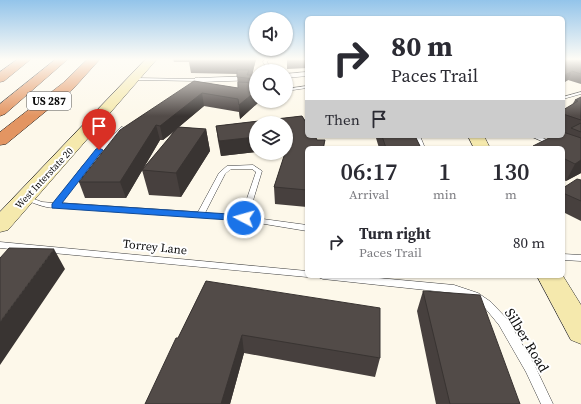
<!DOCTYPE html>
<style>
:root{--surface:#fff;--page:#f7f7f7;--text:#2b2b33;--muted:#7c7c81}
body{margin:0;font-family:"Source Serif 4",serif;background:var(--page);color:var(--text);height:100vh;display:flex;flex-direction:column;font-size:15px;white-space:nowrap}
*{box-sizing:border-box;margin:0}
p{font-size:13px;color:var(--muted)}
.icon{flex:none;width:22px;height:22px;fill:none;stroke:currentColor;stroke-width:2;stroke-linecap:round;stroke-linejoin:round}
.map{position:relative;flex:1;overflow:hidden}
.drawer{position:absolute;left:305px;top:146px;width:260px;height:132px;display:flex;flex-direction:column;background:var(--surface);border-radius:6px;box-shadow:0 1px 3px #0004}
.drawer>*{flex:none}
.hud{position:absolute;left:305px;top:16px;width:260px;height:122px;border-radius:6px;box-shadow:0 1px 3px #0004;background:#fff;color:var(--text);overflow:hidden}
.tools{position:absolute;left:249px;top:12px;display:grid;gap:8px}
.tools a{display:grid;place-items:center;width:44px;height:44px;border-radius:50%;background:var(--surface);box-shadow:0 1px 3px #0004;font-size:20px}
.pin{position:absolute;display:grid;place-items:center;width:34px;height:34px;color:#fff;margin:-41px -17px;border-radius:50% 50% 50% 0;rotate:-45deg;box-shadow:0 0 4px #0007}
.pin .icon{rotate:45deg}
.me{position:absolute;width:44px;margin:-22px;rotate:276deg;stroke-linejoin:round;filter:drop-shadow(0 0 3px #0008)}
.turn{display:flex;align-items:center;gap:14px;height:84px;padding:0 20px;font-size:18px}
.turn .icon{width:52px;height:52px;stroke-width:2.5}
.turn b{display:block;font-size:28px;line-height:34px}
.then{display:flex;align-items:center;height:38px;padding:0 20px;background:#0003;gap:8px;font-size:15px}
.eta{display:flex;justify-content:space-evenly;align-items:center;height:68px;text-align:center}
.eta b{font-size:24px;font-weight:600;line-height:28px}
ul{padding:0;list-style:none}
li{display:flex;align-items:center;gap:12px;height:56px;padding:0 20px}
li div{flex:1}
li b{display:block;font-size:15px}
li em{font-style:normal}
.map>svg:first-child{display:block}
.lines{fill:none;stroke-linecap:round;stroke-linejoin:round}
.lane-casing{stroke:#3e3e3e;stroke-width:1}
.street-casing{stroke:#3e3e3e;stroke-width:1}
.secondary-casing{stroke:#2d2d2d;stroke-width:1}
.highway-casing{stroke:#1c1c1c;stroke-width:1}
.lane{fill:#fff;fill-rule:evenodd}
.street{fill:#fff;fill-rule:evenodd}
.secondary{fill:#f5e9ad;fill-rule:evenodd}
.highway{fill:#e39562;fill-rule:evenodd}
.wall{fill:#47403e}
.shaded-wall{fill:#393432}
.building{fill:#524b48;stroke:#393432}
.route{fill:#1a73e8;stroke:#114b97}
.labels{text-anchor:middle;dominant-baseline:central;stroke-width:4;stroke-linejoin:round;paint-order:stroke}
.far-street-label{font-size:10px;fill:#0b0b0b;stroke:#fff}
.shield{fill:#fff;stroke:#545454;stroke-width:1}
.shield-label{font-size:11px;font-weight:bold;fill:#0b0b0b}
.street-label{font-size:12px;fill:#0b0b0b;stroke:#fff}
.near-street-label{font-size:14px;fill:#0b0b0b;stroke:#fff}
</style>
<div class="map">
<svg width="581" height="404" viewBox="0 0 581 404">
<rect width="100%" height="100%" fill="#fdf8ea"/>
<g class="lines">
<g class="lane-casing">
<path id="lane" d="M265,59H269L267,62L272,71H268L263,62Z
M135,78L198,79L200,80L198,81L134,80L133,79Z
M307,86V88L286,91V89Z
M581,92V94L563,99V97Z
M122,127L124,128V130L88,166L61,203L198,212L219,173L227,166L253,165L262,171L248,217L307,225V231L234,219L58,207C49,210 33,203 24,199L23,198L26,196L42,202L54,203L84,164L120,128ZM231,169H252L256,172L241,216L205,213L225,174Z
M414,136H420L425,148H419Z
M530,136H538L566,148L563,150V148H558Z
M0,242L307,271V276H310L307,277L0,248Z
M563,254L581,255V261L563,260Z
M319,276H357L454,285L478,293L491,302L507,319L534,364L553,404H541L526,372L499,325L485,308L472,299L454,293L323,279L320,278Z"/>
</g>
<g class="street-casing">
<path id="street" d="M307,72V76L286,78V74Z
M256,76V80L201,82L197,90H191L190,88L195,78H198Z"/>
</g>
<g class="secondary-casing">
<path id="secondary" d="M146,59H157L8,230L0,232V212Z
M468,136H484L490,148H474Z
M537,276H563L581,305V344L571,340Z"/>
</g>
<g class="highway-casing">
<path id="highway" d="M18,59H31L4,81L0,82V72Z
M56,59H68L5,114L0,116V104Z
M88,59H100L73,89L6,144L0,145V132L63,83Z"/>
</g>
<use href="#lane" class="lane"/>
<use href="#street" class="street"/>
<use href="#secondary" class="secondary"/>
<use href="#highway" class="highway"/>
</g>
<path class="wall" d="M173,59H256L252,75H249H256V101H260L240,119L239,112L204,106L179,127L206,129L210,151L181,197L149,195L142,170L175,131L163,140H160L126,198H85L79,182L194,81L238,88L237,74L191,73L189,62H174Z
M287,59H307V68L287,69Z
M581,59V84L568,80L563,83Z
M581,97V173L566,181L563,180V148H532L533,146L563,136V110L572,105L575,100Z
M302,116L307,124V136H315L317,140H325L324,148H307V207L275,204L274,187L285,153H286V123H256V152L221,156L218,141L216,126Z
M376,136H415L421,148H379L376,138Z
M581,180V221L563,212V188Z
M206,281L380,358L375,377L244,353L230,404H145L178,338Z
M423,291L520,404H436L417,311Z"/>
<path class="shaded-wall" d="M251,59H256L252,75Z
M572,71L568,80L563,83V76Z
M256,91V101H260L240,119L239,105Z
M202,93L204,106L163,140L160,126Z
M156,125L160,140L126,198L120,182Z
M206,129L210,151L181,197L176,173Z
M286,133H291L286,148Z
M256,137V152L221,156L219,141Z
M581,160V173L566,181L575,164Z
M54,249L65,269L0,365V322Z
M242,335L244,353L230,404H221Z"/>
<path class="building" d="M563,59H581V74L572,71L563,76Z
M237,70H249L247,75H256V79L237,77Z
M194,81L238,88V82L255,83L256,81V91L239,105L238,99L202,93L160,126L156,125L120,182H79L120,130Z
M581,97V120L563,114V110L578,101L575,100Z
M302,116L307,124V136H315L317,140H325L323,148H307V190L274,187L285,153H286V148L291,133H286V123H256V137L219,141L216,126Z
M581,123V132L571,128Z
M178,127L206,129L176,173L142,170Z
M563,132L581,138V160L575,164L563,158V148H538L533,146L553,136H563Z
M382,136H415L421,148H386Z
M577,179L581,180V201L563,193V188Z
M9,248L54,249L0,322V258Z
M206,281L380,308V358L242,335L221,404H145L176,338H178Z
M423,291L480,295L520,404H450Z"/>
<linearGradient id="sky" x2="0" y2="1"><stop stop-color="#93c4ea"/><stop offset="0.51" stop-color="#fefcf6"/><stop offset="1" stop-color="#fefcf6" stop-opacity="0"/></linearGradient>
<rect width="581" height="116" fill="url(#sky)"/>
<path class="route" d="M99,148L103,150L62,203L244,215L249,218L244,221L52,208V204L96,149Z"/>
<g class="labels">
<g class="far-street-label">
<text transform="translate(44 178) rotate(-47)">West Interstate 20</text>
</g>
<rect class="shield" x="27" y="92" width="44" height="18" rx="3"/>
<g class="shield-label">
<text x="49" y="101">US 287</text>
</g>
<g class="street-label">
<text transform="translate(155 247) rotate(6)">Torrey Lane</text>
</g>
<g class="near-street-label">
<text transform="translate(527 340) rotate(59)">Silber Road</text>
</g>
</g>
</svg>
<div class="tools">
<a><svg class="icon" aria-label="sound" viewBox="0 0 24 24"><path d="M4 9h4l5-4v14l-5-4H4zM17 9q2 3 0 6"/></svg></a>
<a><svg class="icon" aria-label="search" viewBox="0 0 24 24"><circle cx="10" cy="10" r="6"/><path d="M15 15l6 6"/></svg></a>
<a><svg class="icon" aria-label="layers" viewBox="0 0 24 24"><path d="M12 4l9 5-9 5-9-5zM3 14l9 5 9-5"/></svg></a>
</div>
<div class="pin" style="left:99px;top:150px;background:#d93025"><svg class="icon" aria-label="arrive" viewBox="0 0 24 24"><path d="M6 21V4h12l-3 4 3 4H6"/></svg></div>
<svg class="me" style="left:244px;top:218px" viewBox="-20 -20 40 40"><circle r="17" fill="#1a73e8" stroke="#fff" stroke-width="3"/><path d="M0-11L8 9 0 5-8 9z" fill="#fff"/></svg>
<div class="hud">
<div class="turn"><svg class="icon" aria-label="right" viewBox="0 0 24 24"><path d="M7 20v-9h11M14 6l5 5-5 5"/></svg><div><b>80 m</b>Paces Trail</div></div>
<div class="then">Then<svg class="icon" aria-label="arrive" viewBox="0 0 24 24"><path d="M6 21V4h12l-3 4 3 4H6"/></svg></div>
</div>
<section class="drawer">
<div class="eta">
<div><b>06:17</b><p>Arrival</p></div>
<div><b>1</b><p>min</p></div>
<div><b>130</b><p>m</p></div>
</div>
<ul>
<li><svg class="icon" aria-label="right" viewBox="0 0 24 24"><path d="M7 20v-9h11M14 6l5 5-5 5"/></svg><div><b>Turn right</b><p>Paces Trail</p></div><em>80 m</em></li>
</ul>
</section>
</div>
